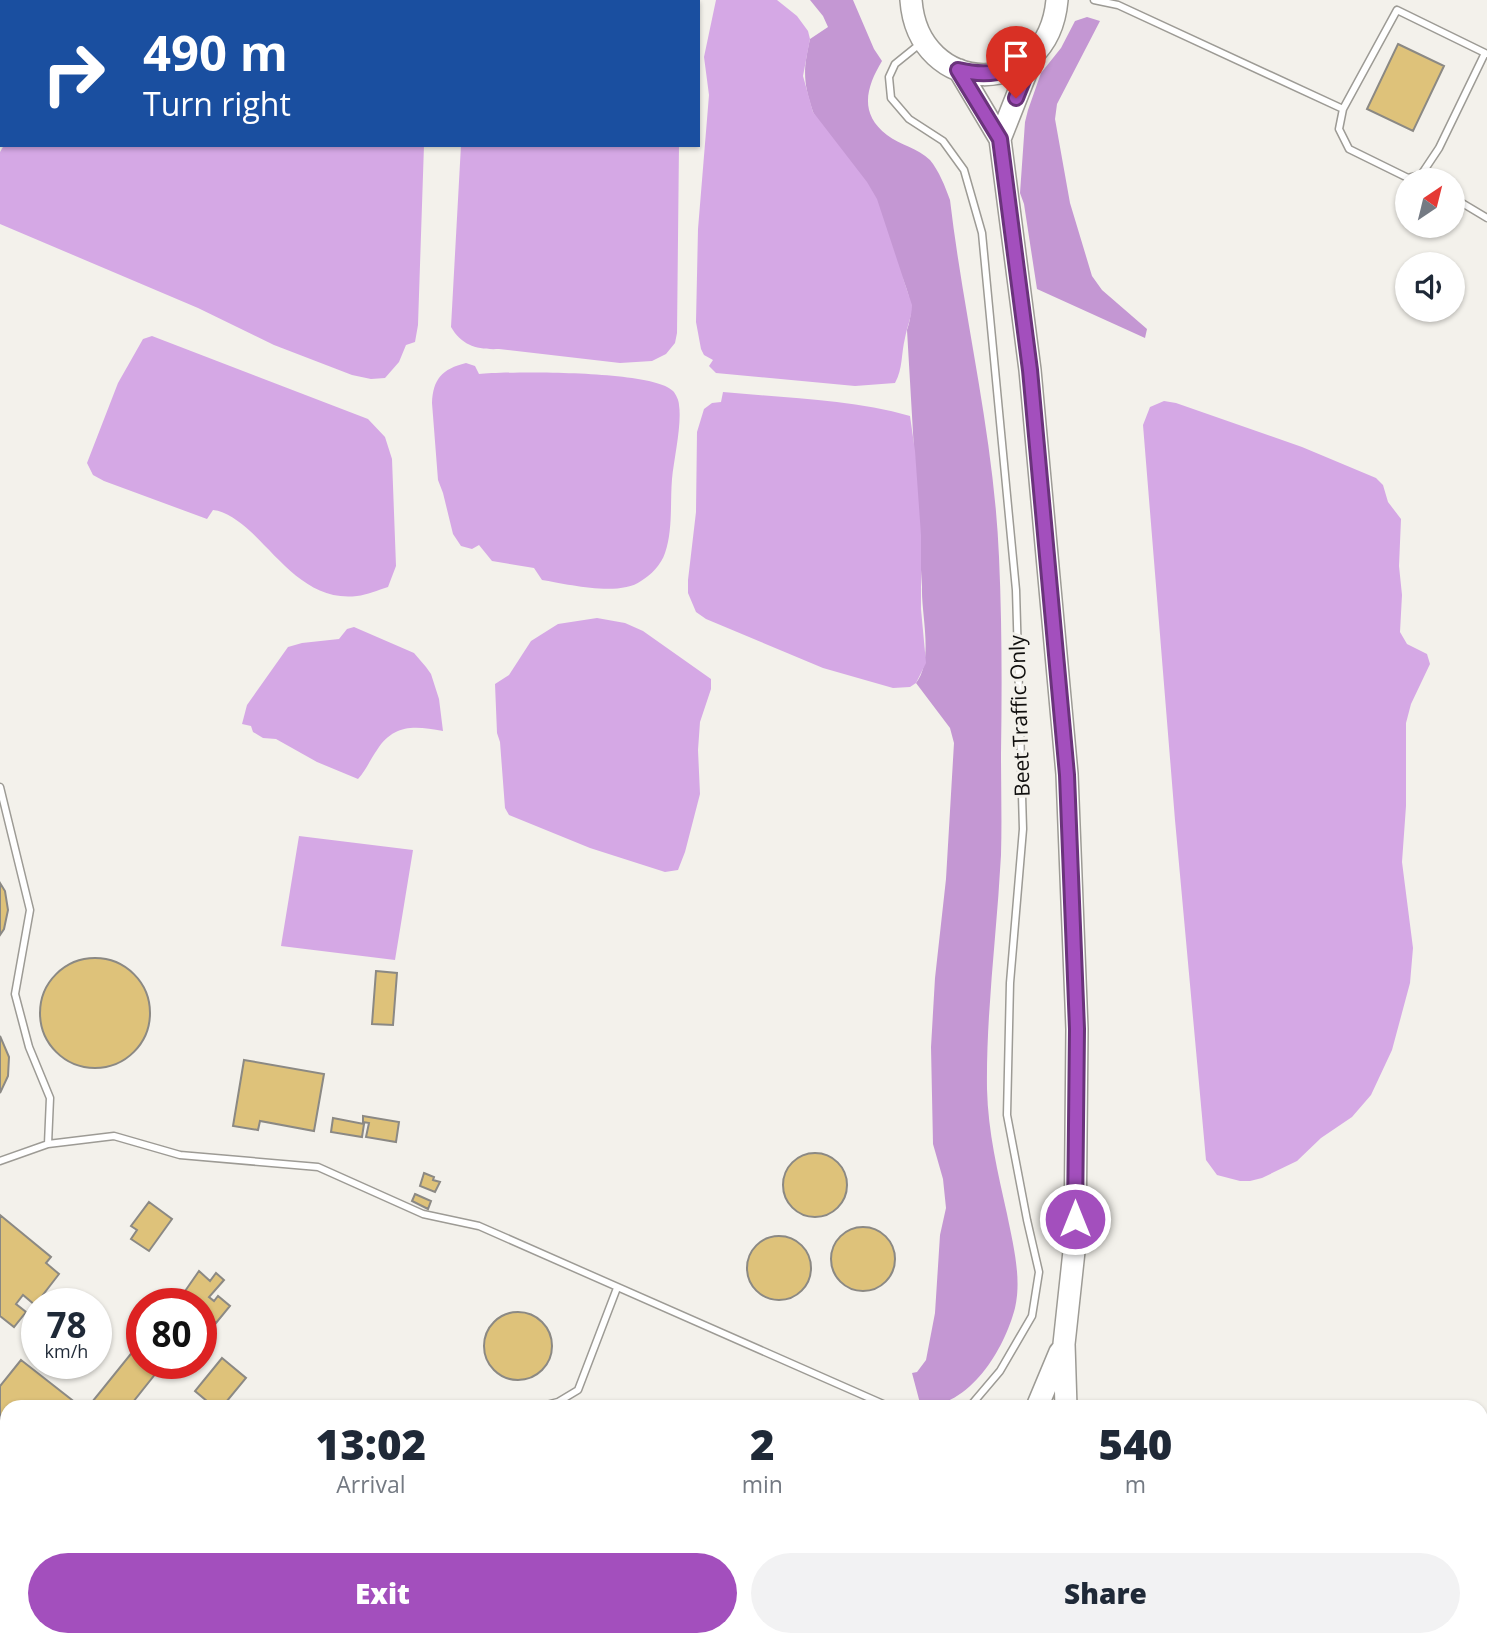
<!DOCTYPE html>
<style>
:root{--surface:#fff;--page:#f2f2f3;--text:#1f2937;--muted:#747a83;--accent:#a34fbd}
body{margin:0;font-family:"Open Sans",sans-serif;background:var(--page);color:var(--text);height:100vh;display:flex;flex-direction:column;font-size:26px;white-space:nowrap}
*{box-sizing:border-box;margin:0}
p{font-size:23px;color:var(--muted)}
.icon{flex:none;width:38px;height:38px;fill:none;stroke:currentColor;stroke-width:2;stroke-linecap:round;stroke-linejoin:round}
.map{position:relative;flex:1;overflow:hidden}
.details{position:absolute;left:0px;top:1400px;width:1488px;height:247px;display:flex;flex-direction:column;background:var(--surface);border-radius:21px 21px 0 0;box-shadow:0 2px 5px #0004}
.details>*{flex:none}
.hud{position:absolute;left:0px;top:0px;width:700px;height:147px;box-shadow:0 2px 5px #0004;background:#1a4fa0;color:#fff;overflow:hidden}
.needle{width:46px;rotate:35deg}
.controls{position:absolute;left:1395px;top:168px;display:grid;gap:14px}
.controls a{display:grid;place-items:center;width:70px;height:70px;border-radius:50%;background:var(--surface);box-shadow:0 2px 5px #0004;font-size:35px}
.speed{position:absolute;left:21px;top:1288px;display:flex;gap:14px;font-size:35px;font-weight:700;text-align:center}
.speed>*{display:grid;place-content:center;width:91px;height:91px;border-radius:50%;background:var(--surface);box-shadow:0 2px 5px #0004;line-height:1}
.speed small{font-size:18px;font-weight:400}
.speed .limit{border:10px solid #d22;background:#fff;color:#111}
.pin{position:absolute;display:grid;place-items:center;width:60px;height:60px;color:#fff;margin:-72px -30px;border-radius:50% 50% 50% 0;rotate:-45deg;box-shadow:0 0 7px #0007}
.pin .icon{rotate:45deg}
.me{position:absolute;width:77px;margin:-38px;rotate:0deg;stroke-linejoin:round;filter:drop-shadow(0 0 5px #0008)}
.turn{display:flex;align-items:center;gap:24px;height:147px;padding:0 28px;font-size:32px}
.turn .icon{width:91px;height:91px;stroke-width:2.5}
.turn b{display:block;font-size:49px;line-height:60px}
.eta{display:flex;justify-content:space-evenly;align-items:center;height:119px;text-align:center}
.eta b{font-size:42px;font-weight:800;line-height:49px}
.button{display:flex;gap:14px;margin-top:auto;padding:14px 28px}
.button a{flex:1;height:80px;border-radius:42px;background:var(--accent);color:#fff;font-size:28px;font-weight:800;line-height:80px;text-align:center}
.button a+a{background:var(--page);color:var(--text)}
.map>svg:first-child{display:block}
.forest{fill:#c497d3}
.water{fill:#d5a8e5}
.building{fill:#dec27a;stroke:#8b8984;stroke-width:2}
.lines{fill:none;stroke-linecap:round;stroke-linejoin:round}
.service-casing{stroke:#9d9b95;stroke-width:9}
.tertiary-casing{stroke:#9d9b95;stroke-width:18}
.trunk-casing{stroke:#9d9b95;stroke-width:24}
.service{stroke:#fff;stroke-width:6}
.tertiary{stroke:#fff;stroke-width:16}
.trunk{stroke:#fff;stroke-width:21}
.route-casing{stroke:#6a337b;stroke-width:18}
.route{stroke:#a34fbd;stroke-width:12}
.labels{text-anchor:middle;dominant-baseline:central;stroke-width:6;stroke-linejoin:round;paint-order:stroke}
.street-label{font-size:21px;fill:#100f0e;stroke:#f3f1eb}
</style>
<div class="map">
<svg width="1487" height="1646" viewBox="0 0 1487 1646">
<rect width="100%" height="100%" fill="#f3f1eb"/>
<path class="forest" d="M810,0H853L874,49L882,61C867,86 858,113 887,135C900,145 918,148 930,160C939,171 945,186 950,200C964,319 994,436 999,557C1002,623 1002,688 1001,754C1001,787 1002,821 1001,855C997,933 986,1011 987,1089C988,1132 998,1173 1007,1214C1013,1244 1022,1278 1015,1308C1004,1350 970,1407 921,1407L912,1373L917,1372L926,1360L935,1313L940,1235L946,1208L943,1179L933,1144L931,1047L935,978L946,879L954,743L950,728L916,683C934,660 921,615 922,587L907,330C914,310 910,298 903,279L813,112C803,82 803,70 810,39L828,27L823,16Z
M1087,17L1100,21L1057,104L1055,119L1070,203L1092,276L1102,290L1147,329L1145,338L1037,289L1024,204L1020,193L1025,122L1028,110L1041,73L1061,48L1075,21Z"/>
<path class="water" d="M0,0H43L2,2L0,71Z
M99,0H376L381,2H98Z
M474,0H684V2H474Z
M716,0H777L797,16L808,31L810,39L803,76L813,112L867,182L877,199L912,305C912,317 907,326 905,338C901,354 903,368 895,383L855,386L716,373L709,366L713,360L704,355L701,349L696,322L698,229L709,95L704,57Z
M4,145H424L418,325L415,342L406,345L399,362L385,378L371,379L352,375L274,345L198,308L0,224V152Z
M461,145H679L677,333L675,343L666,354L652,361L620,363L499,349C478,350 462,346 451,327Z
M152,336L368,419L385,437L392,459L396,566L388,587C378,590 367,595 357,596C309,602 280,559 250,531C240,522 226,511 213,510L207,519L104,481L93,475L87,463L118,383L143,339Z
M466,363L475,366L479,374C511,371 654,370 673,391C676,394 679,401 679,405C682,424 674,459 672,479C670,503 673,530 665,553C661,565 651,575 641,581C619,597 567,584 542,580L534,568L492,561L479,545L472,549L461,546L453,534L443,493L438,480L432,403C433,379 442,369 466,363Z
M723,392C784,398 850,399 910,416L915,451L921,535V609L926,663L916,683L910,687L893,688L823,668L706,619L696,612L688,593V580L696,512L697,432L704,409L712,403L721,402Z
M1164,401L1176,403L1302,447L1376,478L1383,485L1388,502L1401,519L1399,566L1402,595L1400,632L1407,644L1427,654L1430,664L1411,704L1406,723V806L1402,862L1413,948L1410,983L1392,1050L1371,1095L1352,1117L1321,1138L1297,1161L1262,1178L1250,1181H1240L1217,1175L1206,1160L1175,820L1143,425L1150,407Z
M597,618L625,623L643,631L711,679V689L700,722L698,750L700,794L685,852L678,870L665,872L590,848L509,815L505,808L500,742L497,733L495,684L509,675L531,641L558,624Z
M354,627L414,653L426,667L431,674L439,699L443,731C416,726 394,723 377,750C370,760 366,770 358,779L317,762L276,739L263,738L253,732L251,726L242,724L247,705L288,647L302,643L339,639L347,629Z
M299,836L413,850L395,960L281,946Z"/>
<path class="building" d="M1398,44L1444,66L1413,131L1367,109Z
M0,883L5,891L8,910L4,929L0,935Z
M40 1013a55 55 0 1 1 110 0a55 55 0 1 1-110 0Z
M376,971L397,973L393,1025L372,1024Z
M0,1036L9,1057L8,1076L0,1093Z
M244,1060L324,1074L314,1131L260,1121L258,1130L233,1126Z
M363,1116L399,1122L396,1142L366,1137L369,1123L363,1122Z
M333,1118L364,1124L362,1137L331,1132Z
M783 1185a32 32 0 1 1 64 0a32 32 0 1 1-64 0Z
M424,1173L434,1177L433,1180L440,1182L435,1192L420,1186Z
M415,1194L431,1201L428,1209L412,1201Z
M149,1202L172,1219L149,1251L131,1239L137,1230L131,1226Z
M0,1215L51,1257L46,1263L59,1274L35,1305L23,1295L16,1304L26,1312L14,1327L0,1316Z
M831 1259a32 32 0 1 1 64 0a32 32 0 1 1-64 0Z
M747 1268a32 32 0 1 1 64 0a32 32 0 1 1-64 0Z
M199,1271L210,1281L216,1273L224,1280L209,1297L214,1301L218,1296L230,1306L216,1323L201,1310V1304H194L183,1294Z
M484 1346a34 34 0 1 1 68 0a34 34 0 1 1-68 0Z
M142,1340V1363H164L129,1407H88Z
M222,1358L246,1378L222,1407H214L195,1391Z
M21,1360L81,1407H7V1640H57L56,1641L62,1646H4L0,1643V1386Z
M187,1640H379L386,1645L358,1646L354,1643L352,1646H182Z
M388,1640H468L463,1646H395Z
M469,1640H492L500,1646H477Z
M514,1640H562L552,1646H524Z
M880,1640H942L943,1646H857Z"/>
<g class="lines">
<g class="service-casing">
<path id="service" d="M1094,0L1118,5L1343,109
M921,43L895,64L889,77L891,98L909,119L943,141L964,170L982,233L1016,590L1023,829L1010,983L1007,1115L1027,1220L1039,1272L1032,1316L1000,1371L972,1404L958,1407
M1485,53L1439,148L1421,175L1408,178L1349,149L1339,129L1343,109L1397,10L1485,53L1487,54
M1452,197L1487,218
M0,787L30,910L15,994L29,1047L50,1098L48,1144
M0,1161L48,1144L114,1136L180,1155L318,1167L423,1214L479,1226L890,1407
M538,1407L558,1402L578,1390L617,1288
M94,1646L98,1640
M829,1646L840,1640"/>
</g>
<g class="tertiary-casing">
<path id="tertiary" d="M802,1646L806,1640"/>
</g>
<g class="trunk-casing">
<path id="trunk" d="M911,0C918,98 1048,101 1057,0
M959,70L1000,139L1030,370L1067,774L1077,1029L1075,1242L1064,1344L1066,1407
M1000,139L1032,58
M1037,1407L1060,1352
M1074,1640L1075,1646"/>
</g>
<use href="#service" class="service"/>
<use href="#tertiary" class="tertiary"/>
<use href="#trunk" class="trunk"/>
</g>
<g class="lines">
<g class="route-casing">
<path id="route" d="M1016,98L1032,58C1007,73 987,77 958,70L1000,139L1030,370L1067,775L1077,1029L1075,1219"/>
</g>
<use href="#route" class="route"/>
</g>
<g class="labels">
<g class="street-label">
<text transform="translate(1019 716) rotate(-92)">Beet Traffic Only</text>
</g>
</g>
</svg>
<div class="controls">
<a><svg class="needle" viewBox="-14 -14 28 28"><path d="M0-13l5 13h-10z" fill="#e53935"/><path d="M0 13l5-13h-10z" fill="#747a83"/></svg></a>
<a><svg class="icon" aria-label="sound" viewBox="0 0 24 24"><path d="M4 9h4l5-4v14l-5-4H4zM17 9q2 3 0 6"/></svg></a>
</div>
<div class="speed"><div>78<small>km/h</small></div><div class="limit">80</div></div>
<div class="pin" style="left:1016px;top:98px;background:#d93025"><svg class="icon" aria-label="arrive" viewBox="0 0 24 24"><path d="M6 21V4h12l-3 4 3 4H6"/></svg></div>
<svg class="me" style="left:1075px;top:1219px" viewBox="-20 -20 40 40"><circle r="17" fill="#a34fbd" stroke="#fff" stroke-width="3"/><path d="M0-11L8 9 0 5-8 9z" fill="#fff"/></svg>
<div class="hud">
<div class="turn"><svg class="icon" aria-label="right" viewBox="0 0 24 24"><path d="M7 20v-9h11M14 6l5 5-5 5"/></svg><div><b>490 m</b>Turn right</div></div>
</div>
<section class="details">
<div class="eta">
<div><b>13:02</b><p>Arrival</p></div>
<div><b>2</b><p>min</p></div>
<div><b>540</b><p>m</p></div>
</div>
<div class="button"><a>Exit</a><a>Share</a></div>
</section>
</div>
